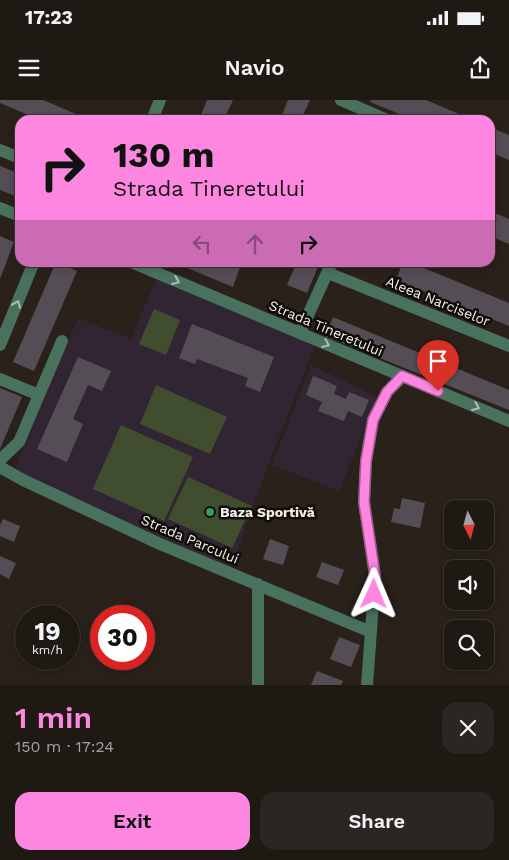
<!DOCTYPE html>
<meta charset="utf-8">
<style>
:root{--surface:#1f1914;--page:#2c2622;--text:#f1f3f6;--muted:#a1a0a0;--line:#3c3834;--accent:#fd86e1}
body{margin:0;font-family:"Work Sans",sans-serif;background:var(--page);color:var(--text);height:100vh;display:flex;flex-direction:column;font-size:19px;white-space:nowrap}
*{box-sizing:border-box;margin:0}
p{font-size:16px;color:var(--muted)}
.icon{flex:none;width:28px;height:28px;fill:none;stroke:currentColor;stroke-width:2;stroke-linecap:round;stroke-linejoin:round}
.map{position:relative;height:585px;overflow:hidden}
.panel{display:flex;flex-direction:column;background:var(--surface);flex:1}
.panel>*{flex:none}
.banner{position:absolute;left:15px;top:15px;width:480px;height:152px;border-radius:15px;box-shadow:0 2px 8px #0003,0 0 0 1px var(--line);background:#fd86e1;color:#111;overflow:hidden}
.needle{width:32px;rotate:174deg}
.fabs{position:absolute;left:444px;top:400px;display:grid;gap:10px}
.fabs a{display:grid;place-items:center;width:50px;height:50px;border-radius:10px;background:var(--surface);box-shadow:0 2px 8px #0003,0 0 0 1px var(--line);font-size:25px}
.speed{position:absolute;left:15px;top:505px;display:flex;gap:10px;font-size:25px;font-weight:700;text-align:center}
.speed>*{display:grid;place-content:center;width:65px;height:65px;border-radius:50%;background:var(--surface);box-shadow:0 2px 8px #0003,0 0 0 1px var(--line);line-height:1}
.speed small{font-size:12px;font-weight:400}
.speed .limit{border:8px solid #d22;background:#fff;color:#111}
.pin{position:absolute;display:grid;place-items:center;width:42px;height:42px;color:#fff;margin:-51px -21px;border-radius:50% 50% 50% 0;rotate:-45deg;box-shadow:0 0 5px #0007}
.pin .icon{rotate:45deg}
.me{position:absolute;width:55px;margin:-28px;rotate:1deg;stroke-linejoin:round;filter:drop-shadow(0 0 4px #0008)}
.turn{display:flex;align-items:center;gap:18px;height:105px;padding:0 15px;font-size:22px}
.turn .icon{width:65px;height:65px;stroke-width:2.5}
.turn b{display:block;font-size:35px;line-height:42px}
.lanes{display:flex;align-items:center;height:48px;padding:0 15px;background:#0003;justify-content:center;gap:25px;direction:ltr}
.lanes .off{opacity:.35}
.round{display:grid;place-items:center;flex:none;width:52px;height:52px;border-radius:15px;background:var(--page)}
.summary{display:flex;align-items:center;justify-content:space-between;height:85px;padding:0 15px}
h1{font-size:30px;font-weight:600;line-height:38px;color:var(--accent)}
.primary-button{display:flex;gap:10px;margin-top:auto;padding:10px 15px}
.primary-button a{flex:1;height:58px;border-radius:15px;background:var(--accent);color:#111;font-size:20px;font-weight:600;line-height:58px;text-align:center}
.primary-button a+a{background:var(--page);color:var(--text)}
.status{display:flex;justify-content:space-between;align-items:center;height:35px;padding:0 25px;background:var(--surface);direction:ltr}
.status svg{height:14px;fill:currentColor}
header{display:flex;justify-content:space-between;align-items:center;height:65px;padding:0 15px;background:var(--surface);font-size:22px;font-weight:600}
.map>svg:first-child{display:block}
.education{fill:#312533}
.green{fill:#404e2f}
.building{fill:#554d56}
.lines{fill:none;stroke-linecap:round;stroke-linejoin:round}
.minor{stroke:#49725e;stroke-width:12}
.oneway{stroke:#b0bcb1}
.route-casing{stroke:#a45792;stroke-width:12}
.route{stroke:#fd86e1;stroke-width:9}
.leisure-dot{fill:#2e9e5b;stroke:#0f0c08;stroke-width:2}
.labels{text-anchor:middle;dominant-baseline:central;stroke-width:5;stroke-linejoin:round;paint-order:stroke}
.street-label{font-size:14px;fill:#f4eee9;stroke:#0f0c08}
.poi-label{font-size:14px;font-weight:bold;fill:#f4eee9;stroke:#0f0c08;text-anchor:start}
</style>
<div class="status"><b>17:23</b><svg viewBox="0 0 49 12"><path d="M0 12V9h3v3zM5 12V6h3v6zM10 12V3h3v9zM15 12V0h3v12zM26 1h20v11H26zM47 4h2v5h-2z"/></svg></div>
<header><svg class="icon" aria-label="menu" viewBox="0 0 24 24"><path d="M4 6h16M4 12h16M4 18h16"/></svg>Navio<svg class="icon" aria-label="share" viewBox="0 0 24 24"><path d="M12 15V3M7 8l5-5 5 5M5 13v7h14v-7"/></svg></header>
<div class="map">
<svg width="509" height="585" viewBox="0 0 509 585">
<rect width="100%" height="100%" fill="#29211a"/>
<path class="education" d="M158,174L317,240L262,381L230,473L13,374L78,218L131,239Z
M311,265L377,297L339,391L272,365Z"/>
<path class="green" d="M154,209L180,220L166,255L139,244Z
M156,285L227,317L210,354L140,324Z
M121,325L193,357L164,421L93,389Z
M188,377L252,406L232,448L168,419Z"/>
<path class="building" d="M0,0H43L90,20H40L0,3Z
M207,0H233L224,20H199Z
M288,0H310L301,20H280Z
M371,0H426L473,20H414L370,2Z
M490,27L509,35V60L490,52Z
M0,66L20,74V98L0,90Z
M490,111L509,119V144L490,136Z
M0,136L14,142L0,179Z
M56,162L77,171L34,271L13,262Z
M229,162L240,167L233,187L175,163Z
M297,162H320L307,193L287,185Z
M403,162H409L509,203V226L396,180Z
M333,217L509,290V310L325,236Z
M192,224L274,257L260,292L245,286L248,278L197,259L195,264L179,258Z
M78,257L111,271L102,291L88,285L73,319L83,324L67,362L37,349Z
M313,276L337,286L334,294L346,299L349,292L369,300L362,317L348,311L344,321L318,311L322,302L306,295Z
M0,288L22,297L0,349Z
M402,398L425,403L420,428L391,422L394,408L400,409Z
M3,419L20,426L14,442L0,436V425Z
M270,439L289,446L283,465L263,459Z
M0,456L16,463L9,479L0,474Z
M322,462L344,470L338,485L316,477Z
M339,537L360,545L351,567L330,559Z
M317,571L343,581L341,585H311Z"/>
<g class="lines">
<path class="minor" d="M341,0L387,20
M152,20L160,0
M0,50L20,58
M0,108L20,116
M131,162L509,321
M328,173L509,246
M300,233L332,162
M0,245L34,162
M0,279L39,295
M0,360L19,342L62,241
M0,367L23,380L160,444L371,532
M258,585V484
M367,585L375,476L364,402L366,361L373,320L387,292L403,276"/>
</g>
<defs><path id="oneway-chevron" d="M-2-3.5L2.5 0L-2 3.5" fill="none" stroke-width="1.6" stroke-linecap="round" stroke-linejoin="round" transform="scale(1.25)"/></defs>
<g class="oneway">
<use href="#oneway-chevron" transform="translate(176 181) rotate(23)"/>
<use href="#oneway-chevron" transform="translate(17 204) rotate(-68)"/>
<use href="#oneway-chevron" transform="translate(326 244) rotate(23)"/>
<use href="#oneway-chevron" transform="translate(476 307) rotate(23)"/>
</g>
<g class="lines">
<g class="route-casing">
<path id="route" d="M374,494L375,476L364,402L366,361L373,320L387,292L402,276L438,291"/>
</g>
<use href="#route" class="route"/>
</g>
<circle class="leisure-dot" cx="210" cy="412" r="5"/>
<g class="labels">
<g class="street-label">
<text transform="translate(438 201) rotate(22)">Aleea Narciselor</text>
<text transform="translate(326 228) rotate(23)">Strada Tineretului</text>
<text transform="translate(190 439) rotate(23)">Strada Parcului</text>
</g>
<g class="poi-label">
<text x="220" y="412">Baza Sportivă</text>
</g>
</g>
</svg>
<div class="fabs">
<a><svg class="needle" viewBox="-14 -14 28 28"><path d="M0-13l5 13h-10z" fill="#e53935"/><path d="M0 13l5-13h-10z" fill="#a1a0a0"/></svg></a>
<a><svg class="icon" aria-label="sound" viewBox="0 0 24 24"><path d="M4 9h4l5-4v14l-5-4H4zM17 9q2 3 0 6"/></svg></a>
<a><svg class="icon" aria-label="search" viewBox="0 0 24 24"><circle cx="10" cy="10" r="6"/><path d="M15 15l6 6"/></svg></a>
</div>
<div class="speed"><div>19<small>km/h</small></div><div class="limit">30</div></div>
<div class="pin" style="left:438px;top:291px;background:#d93025"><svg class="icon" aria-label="arrive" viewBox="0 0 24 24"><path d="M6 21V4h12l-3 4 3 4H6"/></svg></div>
<svg class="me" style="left:374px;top:494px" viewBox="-20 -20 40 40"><path d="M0-17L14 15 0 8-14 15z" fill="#fd86e1" stroke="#fff" stroke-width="4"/></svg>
<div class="banner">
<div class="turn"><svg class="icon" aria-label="right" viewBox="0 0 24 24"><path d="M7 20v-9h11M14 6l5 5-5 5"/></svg><div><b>130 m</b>Strada Tineretului</div></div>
<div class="lanes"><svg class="icon off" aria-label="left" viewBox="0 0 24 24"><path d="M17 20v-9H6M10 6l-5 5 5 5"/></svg><svg class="icon off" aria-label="ahead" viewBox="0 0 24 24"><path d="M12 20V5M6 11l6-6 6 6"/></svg><svg class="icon" aria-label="right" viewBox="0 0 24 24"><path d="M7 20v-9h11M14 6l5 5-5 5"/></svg></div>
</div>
</div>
<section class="panel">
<div class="summary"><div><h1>1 min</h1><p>150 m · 17:24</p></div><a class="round"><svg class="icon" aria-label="close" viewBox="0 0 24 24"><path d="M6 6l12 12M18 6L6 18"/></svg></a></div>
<div class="primary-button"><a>Exit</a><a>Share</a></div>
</section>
